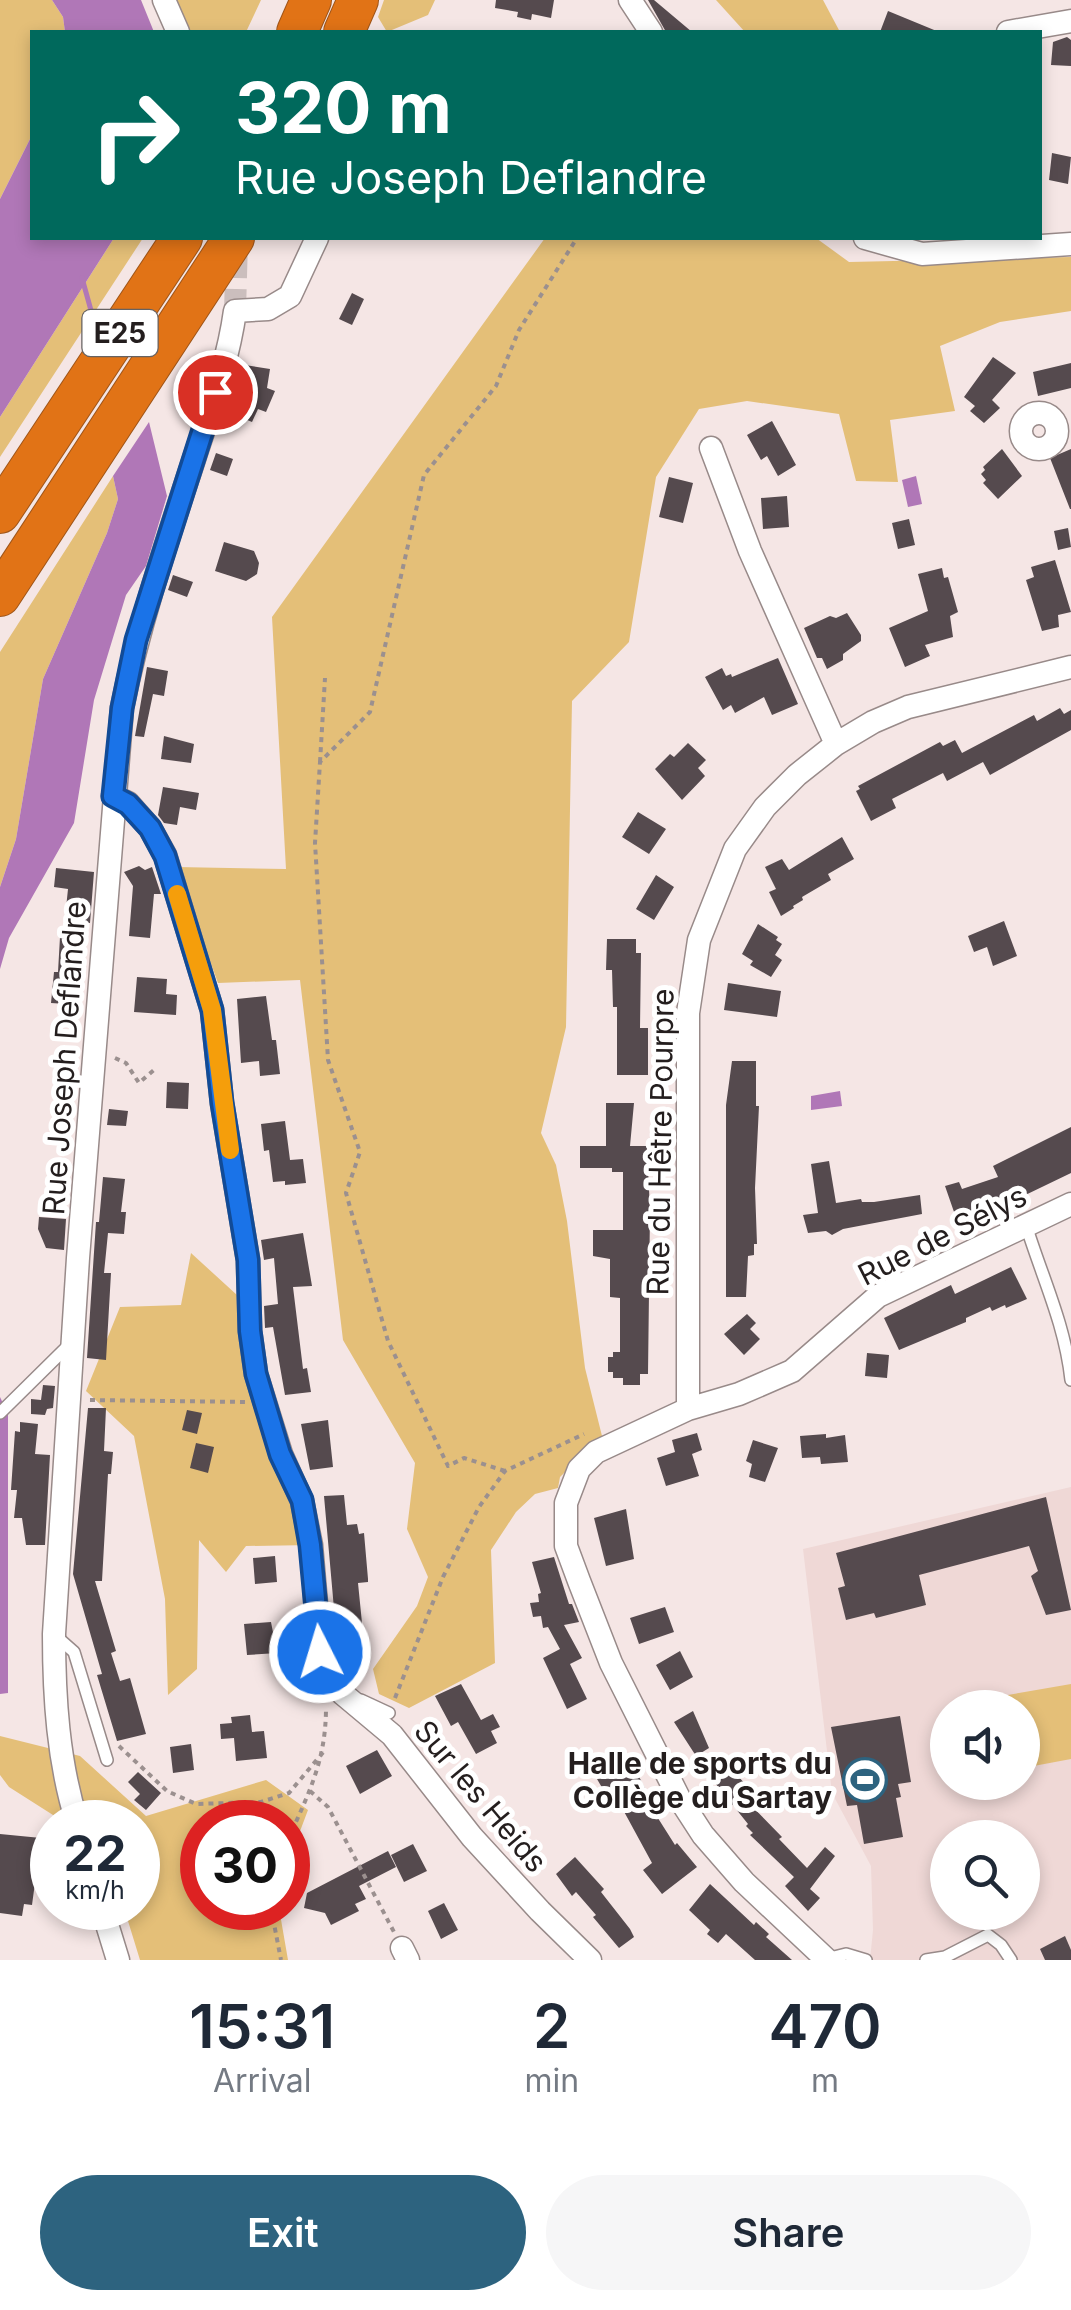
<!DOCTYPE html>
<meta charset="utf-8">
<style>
:root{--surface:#fff;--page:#f6f6f7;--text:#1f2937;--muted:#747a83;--accent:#2d637f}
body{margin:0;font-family:Inter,sans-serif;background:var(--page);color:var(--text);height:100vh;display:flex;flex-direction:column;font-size:38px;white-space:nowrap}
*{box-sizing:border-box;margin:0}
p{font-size:32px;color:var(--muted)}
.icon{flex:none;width:55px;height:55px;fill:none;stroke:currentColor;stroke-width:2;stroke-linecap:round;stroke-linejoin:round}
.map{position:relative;height:1960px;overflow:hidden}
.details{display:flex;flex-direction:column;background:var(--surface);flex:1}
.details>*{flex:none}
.guide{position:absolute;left:30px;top:30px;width:1012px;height:210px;border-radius:0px;box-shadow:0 5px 15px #0003;background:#00695c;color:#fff;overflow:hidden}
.buttons{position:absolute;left:930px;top:1690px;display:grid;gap:20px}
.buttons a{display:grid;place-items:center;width:110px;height:110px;border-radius:50%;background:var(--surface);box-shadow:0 5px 15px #0003;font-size:50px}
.speed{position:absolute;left:30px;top:1800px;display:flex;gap:20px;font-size:50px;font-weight:700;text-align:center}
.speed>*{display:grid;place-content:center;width:130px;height:130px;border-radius:50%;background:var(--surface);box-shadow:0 5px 15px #0003;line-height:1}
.speed small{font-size:25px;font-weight:400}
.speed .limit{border:15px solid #d22;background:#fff;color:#111}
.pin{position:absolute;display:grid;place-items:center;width:85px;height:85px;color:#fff;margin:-42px;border:5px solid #fff;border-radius:50%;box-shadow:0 2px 10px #0007}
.me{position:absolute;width:110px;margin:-55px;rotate:355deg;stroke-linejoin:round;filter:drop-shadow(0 0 8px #0008)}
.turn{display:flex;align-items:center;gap:35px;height:210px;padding:0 40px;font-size:45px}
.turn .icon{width:130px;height:130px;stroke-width:2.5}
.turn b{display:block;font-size:70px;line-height:85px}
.eta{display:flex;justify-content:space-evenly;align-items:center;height:170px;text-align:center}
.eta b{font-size:60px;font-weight:600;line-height:70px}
.button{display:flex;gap:20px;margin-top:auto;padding:20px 40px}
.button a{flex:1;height:115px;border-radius:60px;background:var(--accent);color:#fff;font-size:40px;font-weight:600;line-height:115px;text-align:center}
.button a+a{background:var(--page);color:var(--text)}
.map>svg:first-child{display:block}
.built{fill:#efd8d6;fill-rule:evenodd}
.green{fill:#e4bf78}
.water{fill:#b077b7}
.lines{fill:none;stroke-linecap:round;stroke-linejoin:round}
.stream{stroke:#b077b7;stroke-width:5}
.building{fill:#554a4e}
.minor-tunnel{stroke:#cbbebd;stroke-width:22;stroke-dasharray:22 11;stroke-linecap:butt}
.service-casing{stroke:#988a89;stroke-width:14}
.minor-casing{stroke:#988a89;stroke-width:25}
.motorway-casing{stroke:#9f5519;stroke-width:42}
.path{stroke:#9b908f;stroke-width:4;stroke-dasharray:5 5;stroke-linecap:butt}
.service{stroke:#fff;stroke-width:11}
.minor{stroke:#fff;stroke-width:22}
.motorway{stroke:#e17316;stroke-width:40}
.route-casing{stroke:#114b97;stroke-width:25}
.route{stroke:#1a73e8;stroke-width:18}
.slow{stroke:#f59e0b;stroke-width:18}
.labels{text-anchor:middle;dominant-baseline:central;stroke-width:10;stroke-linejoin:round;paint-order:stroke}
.shield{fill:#fff;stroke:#666262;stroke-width:2.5}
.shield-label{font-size:28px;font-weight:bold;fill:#241e1e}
.street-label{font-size:30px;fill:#241e1e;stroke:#fff}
.poi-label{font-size:30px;font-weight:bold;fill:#241e1e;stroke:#fff;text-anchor:end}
</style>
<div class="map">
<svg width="1071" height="1960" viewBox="0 0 1071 1960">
<rect width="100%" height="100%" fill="#f5e6e5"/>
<path class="built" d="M1071,1487V1960H870L873,1930L871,1866L832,1793L803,1549ZM948,1708H1022V1782H948ZM948,1838H1022V1912H948Z"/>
<path class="green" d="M0,0H52L63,17L65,32H32V135L0,199Z
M177,0H261L246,32H175Z
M384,0H435L428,15L387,32L378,17Z
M716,0H823L840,32H745Z
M114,238H143L0,457V417Z
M545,238H816L849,262L1071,257V311L1000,322L940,346L955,411L890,420L898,482L856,481L839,414L747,401L699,409L656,477L629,642L572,701L566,1027L541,1133L556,1165L567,1221L585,1368L602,1436L560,1477L558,1488L535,1494L516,1512L491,1550L495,1663L409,1708L379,1694L373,1669L417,1606L428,1577L407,1529L415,1463L343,1340L300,980L218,983L176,867L286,869L272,617Z
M113,476L118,499L107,533L43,679L16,839L0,887V652Z
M191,1253L249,1306L311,1545L246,1546L226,1572L199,1540L197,1669L168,1695L165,1599L134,1436L86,1391L120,1307L181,1305Z
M1071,1684V1759L1023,1768L1022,1708L963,1707L962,1703Z
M0,1736L80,1756L146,1816L266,1780L308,1810L288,1863V1822H202V1908H279L288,1960H140L124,1908H138V1822H64L9,1787L0,1775Z"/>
<path class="water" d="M52,0H141L154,32H65L63,17Z
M32,135V238H114L0,417V199Z
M149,422L167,496L146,566L126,595L94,700L74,823L9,938L0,969V887L16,839L43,679L107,533L118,499L113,476Z
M916,476L922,504L908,507L902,480Z
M840,1091L842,1106L811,1110V1096Z
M0,1397L8,1414V1693L0,1694Z"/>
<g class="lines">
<path class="stream" d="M82,278L92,314"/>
</g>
<path class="building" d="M496,0H554L551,18L532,14L531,20L517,17L518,12L495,8Z
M648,0H654L692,32H666Z
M888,11L939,32H880Z
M1067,37L1071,40V66L1051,65L1053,42Z
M1052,153L1071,157L1068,184L1049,180Z
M352,293L364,299L352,325L339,319Z
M993,357L1016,373L992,400L1000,408L984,423L970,411L975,406L964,397Z
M1071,363V388L1038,396L1033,372Z
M245,365L270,369L267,388L275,391L266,412L258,409L252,422L226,411Z
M772,421L796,465L778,476L767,456L761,460L747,435Z
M1002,449L1022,476L998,499L983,483L986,480L981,474L985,470L983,467Z
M1071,449V509H1070L1050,458Z
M216,453L233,459L227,476L210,470Z
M669,477L693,483L683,523L659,517Z
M787,496L789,527L763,529L761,498Z
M909,519L915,545L898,549L892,523Z
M1068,528L1071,547L1058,550L1054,531Z
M224,542L254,551L259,563L257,574L246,581L215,571Z
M1055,560L1071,612L1058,615L1059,627L1042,631L1026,580L1034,577L1031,567Z
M942,568L944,578L948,577L958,612L950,616L953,637L925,645L930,656L905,667L889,628L928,611L918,574Z
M173,575L193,582L187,597L168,590Z
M847,613L861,635V641L843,654V660L827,669L822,658H817L804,628L830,616L836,618Z
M778,658L798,704L772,715L764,697L735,713L731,705L723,710L705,677L722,668L726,676L731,674L732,677Z
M147,667L168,671L164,696L153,694L144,737L135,736Z
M1060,708L1064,714L1071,710V730L990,775L983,762L947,781L943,773L892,799L896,808L871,821L856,791L860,789L858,786L940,742L943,746L955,740L962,753L1034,715L1037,721Z
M164,736L194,744L191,763L161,759Z
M688,743L706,760L698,768L705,776L682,800L655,769L670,754L674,757Z
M163,787L199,793L196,810L180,807L177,825L164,823L158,815Z
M638,812L666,829L649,854L622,837Z
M842,837L854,859L828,874L831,880L802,897L803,900L793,906L794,908L781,916L769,892L776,889L765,867L782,859L789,870Z
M139,866L145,870L152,867L161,894H154L150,938L129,936L133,886L124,872Z
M56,868L94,872L90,923H86L81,1005L51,1003L54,972H58L60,937H63L68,889L54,887Z
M656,875L674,887L654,920L636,909Z
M1004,921L1017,956L993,966L987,947L974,952L968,936Z
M758,924L778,937L776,940L782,944L775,955L782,960L771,977L750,965L753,961L742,954Z
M607,939H636V953H641L640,1028H648V1075H617V1007H613L612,970H606Z
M137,977L167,979L166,994L177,995L176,1015L134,1012Z
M728,983L781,991L777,1017L724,1010Z
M266,996L272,1040H276L280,1074L260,1076L259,1061L241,1063L237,999Z
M732,1061H756V1106H759L755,1188L757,1244H754V1255L748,1256L746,1297H726V1105Z
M167,1082L189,1083L188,1109L166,1108Z
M606,1103H634L630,1146H647L650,1211L648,1374H640V1385H623V1378H613V1372H608V1357H613V1352H620V1298L610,1297V1259L593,1256V1230H623V1172H612V1168H580V1146H606Z
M109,1109L128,1111L126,1126L107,1125Z
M285,1121L290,1160L303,1159L306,1183L285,1185V1181L273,1182L269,1150L264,1151L261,1124Z
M1071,1127V1173L986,1214L989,1226L962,1235L945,1186L959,1182L962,1189L998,1177L993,1166Z
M829,1161L836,1203L861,1199L862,1202H874L920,1195L922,1214L843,1229L832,1235L826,1231L808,1233L803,1215L818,1213L811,1164Z
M103,1177L125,1179L121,1212H126L124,1234L108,1233L104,1273H111L106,1360L87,1358L96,1222H99Z
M39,1217L66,1219L64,1250L46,1248L38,1229Z
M303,1233L312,1286L293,1287L303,1369L307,1368L311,1392L285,1395L273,1327L265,1328L264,1306L278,1304L274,1258L264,1260L261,1240Z
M1011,1267L1027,1299L1006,1308L1005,1305L992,1311L990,1307L966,1318V1322L899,1350L884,1318L951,1285L955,1294Z
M747,1314L756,1323L750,1329L760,1339L744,1355L724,1334Z
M867,1353L889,1355L887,1378L865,1376Z
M43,1385L55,1386L53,1408L47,1409L45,1415L31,1414V1399L41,1400Z
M88,1408H106L104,1451L113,1452L111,1474H108L102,1581H95L116,1651L111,1653L120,1681L130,1678L146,1734L117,1741L97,1675L102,1674L73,1574Z
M187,1410L202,1413L197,1434L182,1430Z
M328,1420L333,1467L310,1470L301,1424Z
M20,1422L38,1424L35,1454L50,1455L45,1545H26L22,1518H14L17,1490H11L15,1431L20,1432Z
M697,1433L702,1450L692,1454L699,1476L666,1486L657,1458L675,1452L672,1440Z
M826,1434V1438L845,1435L848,1462L821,1464L820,1457L802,1458L800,1436Z
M753,1440L778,1448L765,1482L749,1477L752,1464L746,1461Z
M196,1443L214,1447L208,1473L190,1468Z
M344,1495L347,1525L357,1524L359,1534L364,1533L368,1579V1582L358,1583L365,1653L349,1677L341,1666L345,1658L338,1654L324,1496Z
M1046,1497L1071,1610L1046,1615L1031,1576L1038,1571L1029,1546L919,1575L926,1605L876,1618L874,1613L846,1620L838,1588L845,1586L836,1553Z
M626,1509L634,1559L606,1566L594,1518Z
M275,1556L277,1582L255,1584L253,1558Z
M554,1557L569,1604H572L579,1622L564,1625L582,1658L570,1664L587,1699L567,1709L543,1658L560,1649L548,1627L543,1628L541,1616L533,1617L530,1603L539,1602L538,1594L541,1593L532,1562Z
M665,1607L674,1632L639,1644L630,1618Z
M271,1622L277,1653L247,1655L244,1624Z
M680,1651L693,1677L670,1690L656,1665Z
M461,1684L481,1720L493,1714L500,1727L491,1731L497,1743L476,1754L458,1722L451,1726L435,1696Z
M693,1711L709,1748L696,1756L674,1722Z
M250,1715L252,1732L264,1731L267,1758L236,1761L234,1738L221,1739L220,1724L232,1723L231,1717Z
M900,1716L911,1782L898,1784L901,1797L896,1798L903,1837L864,1844L857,1805L847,1806L831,1727Z
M191,1744L194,1770L173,1773L170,1747Z
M377,1750L392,1776L360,1794L346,1766Z
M741,1755L751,1767L739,1777L751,1791L743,1797L782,1837L779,1839L807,1868L825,1847L835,1856L810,1889L820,1898L808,1911L785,1886L794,1877L750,1835L753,1833L746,1826L748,1824L711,1778Z
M630,1759L652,1802L649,1804L675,1845L677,1843L697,1867L662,1894L643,1870L652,1863L615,1795L608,1798L597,1779Z
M138,1772L161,1793L146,1810L134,1800L140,1794L128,1782Z
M0,1834L41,1838L32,1905L24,1904L22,1916L0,1913Z
M413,1844L427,1871L404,1882L391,1855Z
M388,1851L396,1867L359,1886L366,1899L355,1904L359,1911L331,1925L325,1913L304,1908L307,1893Z
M575,1857L604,1889L601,1892L630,1929L634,1937L619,1948L593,1917L596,1915L576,1892L572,1896L556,1874Z
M710,1884L754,1925L756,1922L769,1934L766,1937L792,1960H755L726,1934L718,1943L707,1934L710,1930L689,1910Z
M444,1903L458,1930L441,1939L428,1911Z
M1065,1936L1071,1950V1960H1045L1040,1949Z"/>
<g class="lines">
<path class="minor-tunnel" d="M235,311L237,241"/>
<g class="service-casing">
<path id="service" d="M1026,1225C1042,1277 1065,1324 1071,1380
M0,1413L70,1344
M57,1637L74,1652L107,1760
M361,1700L389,1713
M826,1959L846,1954L866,1960
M926,1960L945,1957L988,1935L1001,1945L1011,1960"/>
</g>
<g class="minor-casing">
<path id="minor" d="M164,0L178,32
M630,0L651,32
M1008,32L1071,21
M865,238L922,254L1071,244
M1021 431a18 18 0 1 1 36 0a18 18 0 1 1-36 0Z
M711,448L750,551L836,744
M113,796L128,803L150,828L165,855L212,1010L222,1103L248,1260L250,1331L256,1374L281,1454L302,1501L311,1545L320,1651L326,1672L343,1694L392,1735L472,1837L540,1911L590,1960
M688,1409V1013L699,940L735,849L765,807L797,775L836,744L873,722L908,707L1071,667
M77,1822C58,1762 54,1697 54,1634L78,1258L122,708C139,623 167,541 194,459C210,410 228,362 235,311L268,309L290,296L317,238
M102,1908L118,1960
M402,1948L408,1960
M827,1960L744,1882L703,1835L679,1798L611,1663L579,1581L566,1546V1503L579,1469L596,1452L688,1409L739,1394L792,1371L878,1296L1071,1204"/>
</g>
<g class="motorway-casing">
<path id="motorway" d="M297,32L311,0
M344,32L358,0
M0,513L182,238
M0,596L234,238"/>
</g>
<path class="path" d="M320,762L325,678
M115,1058L126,1063L139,1083L155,1069
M90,1400L245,1402
M505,1471L464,1458L448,1466L388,1341L346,1193L360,1152L328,1060L315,843L320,762L370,712L424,475L496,386L519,330L577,238
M395,1698L443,1577L479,1507L505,1471L584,1434
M119,1746L167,1791L196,1804L261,1802L289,1793L325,1750
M310,1791L328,1807L394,1932
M288,1840C309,1792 326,1761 326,1707
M271,1908L281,1960"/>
<use href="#service" class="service"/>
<use href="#minor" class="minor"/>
<use href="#motorway" class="motorway"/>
</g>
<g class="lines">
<g class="route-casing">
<path id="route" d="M215,392L136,640L122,708L113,796L128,804L150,828L165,856L212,1010L222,1103L248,1260L250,1331L256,1374L280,1454L302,1500L310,1545L320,1652"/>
</g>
<use href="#route" class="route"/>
<path class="slow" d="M177,894L212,1010L230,1150"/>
</g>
<defs>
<g id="stadium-ring" transform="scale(2.25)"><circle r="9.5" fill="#fff" stroke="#2d637f" stroke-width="1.5"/><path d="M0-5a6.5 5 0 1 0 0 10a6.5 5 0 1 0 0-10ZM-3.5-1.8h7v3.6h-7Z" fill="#2d637f"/></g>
</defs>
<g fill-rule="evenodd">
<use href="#stadium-ring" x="865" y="1780"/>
</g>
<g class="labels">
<rect class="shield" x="82.5" y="310" width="75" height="46" rx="8"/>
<g class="shield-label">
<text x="120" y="333">E25</text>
</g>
<g class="street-label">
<text transform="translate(64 1058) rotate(-86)">Rue Joseph Deflandre</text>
<text transform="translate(660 1142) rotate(-89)">Rue du Hêtre Pourpre</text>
<text transform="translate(942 1235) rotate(-27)">Rue de Sélys</text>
<text transform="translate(481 1796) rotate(50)">Sur les Heids</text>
</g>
<g class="poi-label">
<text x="832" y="1763">Halle de sports du<tspan x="832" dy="34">Collège du Sartay</tspan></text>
</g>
</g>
</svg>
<div class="buttons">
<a><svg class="icon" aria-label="sound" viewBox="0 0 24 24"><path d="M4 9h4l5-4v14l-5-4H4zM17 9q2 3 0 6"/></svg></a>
<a><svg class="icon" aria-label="search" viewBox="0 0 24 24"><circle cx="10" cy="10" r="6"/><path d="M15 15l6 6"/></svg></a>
</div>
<div class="speed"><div>22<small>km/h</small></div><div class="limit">30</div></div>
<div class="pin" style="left:215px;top:392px;background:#d93025"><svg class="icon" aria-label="arrive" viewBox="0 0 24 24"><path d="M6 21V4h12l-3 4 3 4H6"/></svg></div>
<svg class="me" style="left:320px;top:1652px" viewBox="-20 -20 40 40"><circle r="17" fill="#1a73e8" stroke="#fff" stroke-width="3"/><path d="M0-11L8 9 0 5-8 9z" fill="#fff"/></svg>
<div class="guide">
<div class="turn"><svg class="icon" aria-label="right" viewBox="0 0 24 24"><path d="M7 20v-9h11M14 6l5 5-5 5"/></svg><div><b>320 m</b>Rue Joseph Deflandre</div></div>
</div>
</div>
<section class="details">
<div class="eta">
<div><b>15:31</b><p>Arrival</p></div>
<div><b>2</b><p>min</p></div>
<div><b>470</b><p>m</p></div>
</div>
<div class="button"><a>Exit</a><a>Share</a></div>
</section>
